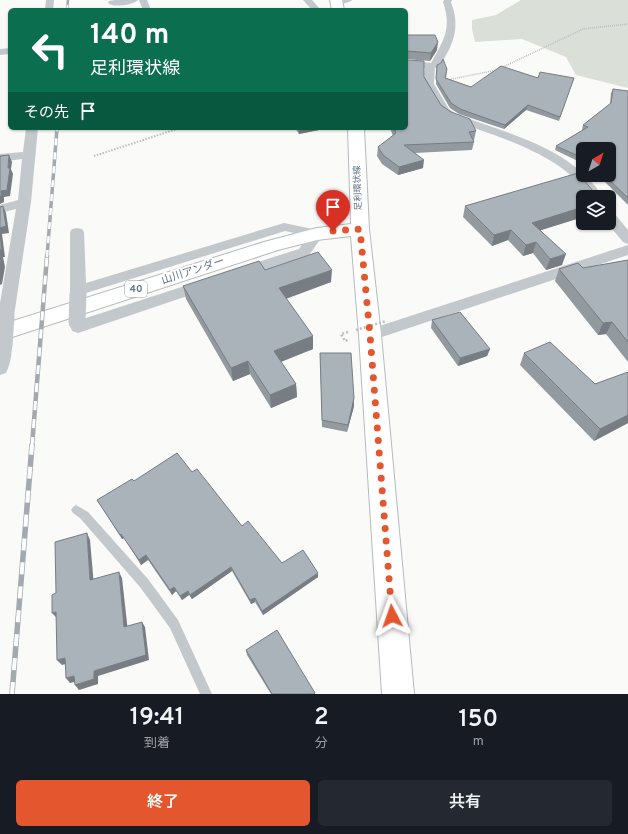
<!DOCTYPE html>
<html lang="ja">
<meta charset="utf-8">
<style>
:root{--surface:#171b24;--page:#242831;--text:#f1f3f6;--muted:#9ea1a6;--accent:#e4572e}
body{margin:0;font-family:Overpass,"Noto Sans JP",sans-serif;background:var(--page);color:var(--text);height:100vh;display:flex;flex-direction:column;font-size:15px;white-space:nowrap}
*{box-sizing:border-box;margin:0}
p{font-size:13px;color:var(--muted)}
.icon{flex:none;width:22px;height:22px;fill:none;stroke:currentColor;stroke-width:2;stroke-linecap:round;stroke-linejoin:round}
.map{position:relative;height:694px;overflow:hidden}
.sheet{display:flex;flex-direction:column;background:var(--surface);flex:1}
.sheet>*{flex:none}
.top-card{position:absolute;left:8px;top:8px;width:400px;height:122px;border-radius:6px;box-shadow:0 1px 3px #0004;background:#0b6e4f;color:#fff;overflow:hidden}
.needle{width:26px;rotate:39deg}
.tools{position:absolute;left:576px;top:142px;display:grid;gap:8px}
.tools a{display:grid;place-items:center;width:40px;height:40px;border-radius:6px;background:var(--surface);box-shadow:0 1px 3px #0004;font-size:20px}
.pin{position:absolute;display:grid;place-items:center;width:34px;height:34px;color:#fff;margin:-41px -17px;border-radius:50% 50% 50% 0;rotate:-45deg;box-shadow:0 0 4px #0007}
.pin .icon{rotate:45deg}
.me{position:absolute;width:44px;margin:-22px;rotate:356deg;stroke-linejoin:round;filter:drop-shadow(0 0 3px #0008)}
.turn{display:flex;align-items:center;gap:14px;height:84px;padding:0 16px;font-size:18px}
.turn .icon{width:52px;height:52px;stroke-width:2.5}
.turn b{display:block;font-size:28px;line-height:34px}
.then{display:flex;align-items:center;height:38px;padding:0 16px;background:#0003;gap:8px;font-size:15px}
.eta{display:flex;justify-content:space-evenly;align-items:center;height:68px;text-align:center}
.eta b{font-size:24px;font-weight:600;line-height:28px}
.primary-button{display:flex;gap:8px;margin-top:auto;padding:8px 16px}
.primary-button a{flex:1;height:46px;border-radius:6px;background:var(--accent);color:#fff;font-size:16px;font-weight:600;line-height:46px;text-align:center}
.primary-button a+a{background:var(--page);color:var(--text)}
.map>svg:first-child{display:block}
.green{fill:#dadfd7}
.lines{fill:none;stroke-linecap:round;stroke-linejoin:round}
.primary-casing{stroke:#b5babe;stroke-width:2}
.path-far2{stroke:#bbbfc2;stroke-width:1.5;stroke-dasharray:1 1;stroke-linecap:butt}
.path-far1{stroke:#bbbfc2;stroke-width:2;stroke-dasharray:1.5 1.5;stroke-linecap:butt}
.path{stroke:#bbbfc2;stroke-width:2.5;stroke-dasharray:2 2;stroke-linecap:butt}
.lane{fill:#c3c8cc;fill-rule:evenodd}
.street{fill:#c3c8cc;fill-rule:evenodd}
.primary{fill:#fff;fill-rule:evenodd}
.rail-far3-casing{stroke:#a2aab0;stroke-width:2.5}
.rail-far2-casing{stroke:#a2aab0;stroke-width:3.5}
.rail-far1-casing{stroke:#a2aab0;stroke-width:4.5}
.rail-casing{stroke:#a2aab0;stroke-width:5.5}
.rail-far3{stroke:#fff;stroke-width:1.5;stroke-dasharray:5;stroke-linecap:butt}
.rail-far2{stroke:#fff;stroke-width:2.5;stroke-dasharray:7;stroke-linecap:butt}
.rail-far1{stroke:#fff;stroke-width:3;stroke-dasharray:9;stroke-linecap:butt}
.rail{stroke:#fff;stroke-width:4;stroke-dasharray:12;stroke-linecap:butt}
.path-bridge{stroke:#bbbfc2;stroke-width:2.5;stroke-dasharray:2 2;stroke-linecap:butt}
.street-bridge{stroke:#c3c8cc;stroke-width:17}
.wall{fill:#929a9f}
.shaded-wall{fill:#777d82}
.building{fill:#aab3b9;stroke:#777d82}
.route{stroke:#e4572e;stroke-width:7;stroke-dasharray:0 12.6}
.labels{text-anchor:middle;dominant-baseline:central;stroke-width:4;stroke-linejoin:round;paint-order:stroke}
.far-street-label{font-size:9px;fill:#657683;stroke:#fff}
.shield{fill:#fff;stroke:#939fa8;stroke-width:1}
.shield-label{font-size:10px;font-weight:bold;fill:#657683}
.street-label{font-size:11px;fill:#657683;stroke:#fff}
</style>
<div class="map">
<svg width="628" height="694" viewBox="0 0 628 694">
<rect width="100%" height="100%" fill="#fafaf8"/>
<path class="green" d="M521,0H628V88L576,75L566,57L522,39L475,42L472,29V20L496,15Z"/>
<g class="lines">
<g class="primary-casing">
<path id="primary" d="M330,0H342L344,10H332Z
M348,128H364L369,229L381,335L414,694H382L359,335L351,236L317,240L278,250L0,341V325L264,242L317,228L351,224Z"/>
</g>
<path class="path-far2" d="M501,68L583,29L628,24
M447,80L497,70"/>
<path class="path-far1" d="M94,156L180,128"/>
<path class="path" d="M348,332L341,334L345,341L348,340"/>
<path class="lane" d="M76,505L88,512L148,579L178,620L212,694H200L170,628L140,587L80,518L73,513L71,510L73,507Z"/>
<path class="street" d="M46,0H54L53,10H45Z
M115,0H138C133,5 113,8 108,3L109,1Z
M139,0H147L151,10H143Z
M303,0H312L321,10H312Z
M332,0H352C348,4 338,4 333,3Z
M444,0H452L451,2C461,28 453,45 439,67L435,68L434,84L449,109L458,115C510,134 573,149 603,197H589C564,154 494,136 450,119L441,113L424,84L425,68L406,66V60L431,63C444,40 452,28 443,2Z
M10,48V54L0,55V49Z
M26,128H38L31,202L14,316L12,320L6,322L0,320V303L16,209L0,213V205L18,200L22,159L0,162V154L23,152Z
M609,212L614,213L628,230V244L623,242L607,223H609Z
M284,223L322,231L324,234L309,255L241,278L236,277L233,273L236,269L299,249L308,236L285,231L86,293L84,298L78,299L72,298L70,294V232L72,229L77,228L82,229L84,232L86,283Z
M628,245V255L370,341L364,339L362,335L364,331Z
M206,279L211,280L214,284L211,288L78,333L72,331L69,322L71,318L77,316L83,319Z
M4,340L10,342C14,349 10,365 6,373L0,375V341Z"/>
<use href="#primary" class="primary"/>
<g class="rail-far3-casing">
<path id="rail-far3" d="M67,10L68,0"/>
</g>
<g class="rail-far2-casing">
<path id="rail-far2" d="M47,257L57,128"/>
</g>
<g class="rail-far1-casing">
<path id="rail-far1" d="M32,446L47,256"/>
</g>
<g class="rail-casing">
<path id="rail" d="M12,694L32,445"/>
</g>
<use href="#rail-far3" class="rail-far3"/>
<use href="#rail-far2" class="rail-far2"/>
<use href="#rail-far1" class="rail-far1"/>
<use href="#rail" class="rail"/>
<path class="path-bridge" d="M356,330L386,321"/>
<path class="street-bridge" d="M77,322L78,294
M4,346L6,316"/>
</g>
<path class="wall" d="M406,35L437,50L430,61L406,59Z
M437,65L447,69L446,78L471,87L538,78H574L559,121L526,110L504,129L459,114L450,108L436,84Z
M424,77L441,105L476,131L474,140H473L474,142L472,150L415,153L423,168L398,175L382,164L377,156L378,147L393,136L390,128H406Z
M613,89L628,91V205L598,175H609L583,149V163H582L555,150L556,146L583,130H582L583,125L610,104L611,93Z
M295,128H319V130L299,134Z
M583,197V217L540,230L562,265L546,270L533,253L523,256L508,240L492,246L463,217L465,206Z
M628,260V362L606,334L598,335L555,281L559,269L583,268Z
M265,270L331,282L286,299L313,349L281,362L296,384L297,397L271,408L250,374L233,381L186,299L183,286Z
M432,320L490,349L487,356L458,366L431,328Z
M320,353L354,398V406L347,432L322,427Z
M524,353L595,384L628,372V423L594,441L520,365Z
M192,472L242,526L282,563L318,577L263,615L255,602L251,604L232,571L192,599L189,595L182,600L176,591L172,595L148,560L141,565L124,538L122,539L97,500L134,481Z
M246,650L315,694H271L247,655Z"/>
<path class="shaded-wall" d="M438,42L437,50L430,61L431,53Z
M528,105L526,110L504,129L505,125Z
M304,128H319V130L299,134V129Z
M9,155L12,162L11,169L13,174L10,196L4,197V202L0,204V196L1,191L8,168Z
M424,160L423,168L398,175L399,167Z
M3,206L6,213L9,233L2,234L5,257H3L5,267L2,284L0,285V228Z
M583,207V217L529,234L532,223Z
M511,230L508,240L492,246L494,235Z
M536,242L533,253L523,256L526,245Z
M566,254L562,265L546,270L550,259Z
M332,270L331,282L279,301V288Z
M612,322L606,334L598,335L603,323Z
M313,336V349L275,364L274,351Z
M490,349L487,356L458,366L460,358Z
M248,361L250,374L233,381L231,368Z
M296,384L297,397L271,408L270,395Z
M354,398V406L347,432L348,425Z
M628,415V423L594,441L600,429Z
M87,533L90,540L94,586L90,580Z
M121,534L124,538L122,539L120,535Z
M146,555L148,560L141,565L139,560Z
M231,567L232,571L192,599L190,595Z
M119,572L122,578L128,632L124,627Z
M318,573V577L263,615L262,611Z
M174,587L176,591L172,595L170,590Z
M188,591L189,595L182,600L180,596Z
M255,598V602L251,604L250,600Z
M56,612L57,618L52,613Z
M142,622L145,627L149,660L98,676V684L79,690L75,685L94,671Z
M65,658L69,663L62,665L57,660Z
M74,676L79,681L70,683L66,678Z"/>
<path class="building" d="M406,35H435L438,42L431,53L407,51L406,52Z
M406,59L407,60L424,61V77L441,105L451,112L470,119L476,131L469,132L474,142L404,145L424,160L399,167L383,155L378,147L396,133L394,128H406Z
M443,59L447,69L445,78L471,87L501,66L538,78L540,72L574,78L560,117L528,105L505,125L460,109L451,103L436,79L437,65L441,63Z
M613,89L628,91V198L604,175H609V149H583V158L556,146L588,127L583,125L611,103Z
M9,155L8,168H10L7,190L1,191L2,196H0V156Z
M578,173L598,197H583V207L532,223L566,254L550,259L536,242L526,245L511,230L494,235L465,206Z
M3,206L6,226L0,228V207Z
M0,233L2,250H0Z
M318,252L332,270L279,288L313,336L274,351L296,384L270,395L248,361L231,368L183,286L259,261L265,270Z
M0,253L1,261L0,268Z
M628,260V342L612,322L603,323L559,269L578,263L583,268Z
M460,312L490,349L460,358L432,320Z
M550,342L595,384L628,372V415L600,429L524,353Z
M320,353H351L354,398L348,425L322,420Z
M177,453L192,472L197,469L242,526L248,521L282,563L303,550L318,573L262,611L255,598L250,600L231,567L190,595L188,591L180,596L174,587L170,590L146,555L139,560L121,534L120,535L97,500L132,479L134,481Z
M87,533L90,580L119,572L124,627L142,622L146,655L94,671V679L75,685L74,676L66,678L65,658L57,660L56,612L52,613V595L56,593L55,542Z
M277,630L315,693L314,694H272L246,650Z"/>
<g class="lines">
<path class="route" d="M333,231L360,229L370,335L392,616"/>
</g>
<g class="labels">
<g class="far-street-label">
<text transform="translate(358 188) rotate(-92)">足利環状線</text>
</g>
<rect class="shield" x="125" y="281" width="22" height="16" rx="3"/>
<g class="shield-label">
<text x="136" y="289">40</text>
</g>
<g class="street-label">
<text transform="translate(193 271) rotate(-18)">山川アンダー</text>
</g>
</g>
</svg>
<div class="tools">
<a><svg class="needle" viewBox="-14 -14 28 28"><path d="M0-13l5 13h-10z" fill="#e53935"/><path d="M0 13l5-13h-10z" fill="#9ea1a6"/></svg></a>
<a><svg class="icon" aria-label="layers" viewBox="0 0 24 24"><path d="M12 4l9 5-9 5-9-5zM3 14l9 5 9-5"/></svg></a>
</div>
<div class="pin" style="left:333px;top:231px;background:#d93025"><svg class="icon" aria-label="arrive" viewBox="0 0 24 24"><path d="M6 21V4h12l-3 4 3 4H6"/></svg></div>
<svg class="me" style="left:392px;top:616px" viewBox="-20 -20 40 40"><path d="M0-17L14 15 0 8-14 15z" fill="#e4572e" stroke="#fff" stroke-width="4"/></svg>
<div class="top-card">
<div class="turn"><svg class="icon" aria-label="left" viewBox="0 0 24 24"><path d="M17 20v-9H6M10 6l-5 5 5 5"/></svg><div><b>140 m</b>足利環状線</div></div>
<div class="then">その先<svg class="icon" aria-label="arrive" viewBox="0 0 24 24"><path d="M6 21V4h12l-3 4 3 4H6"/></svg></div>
</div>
</div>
<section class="sheet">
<div class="eta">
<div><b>19:41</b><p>到着</p></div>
<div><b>2</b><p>分</p></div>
<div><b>150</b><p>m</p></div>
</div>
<div class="primary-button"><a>終了</a><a>共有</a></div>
</section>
